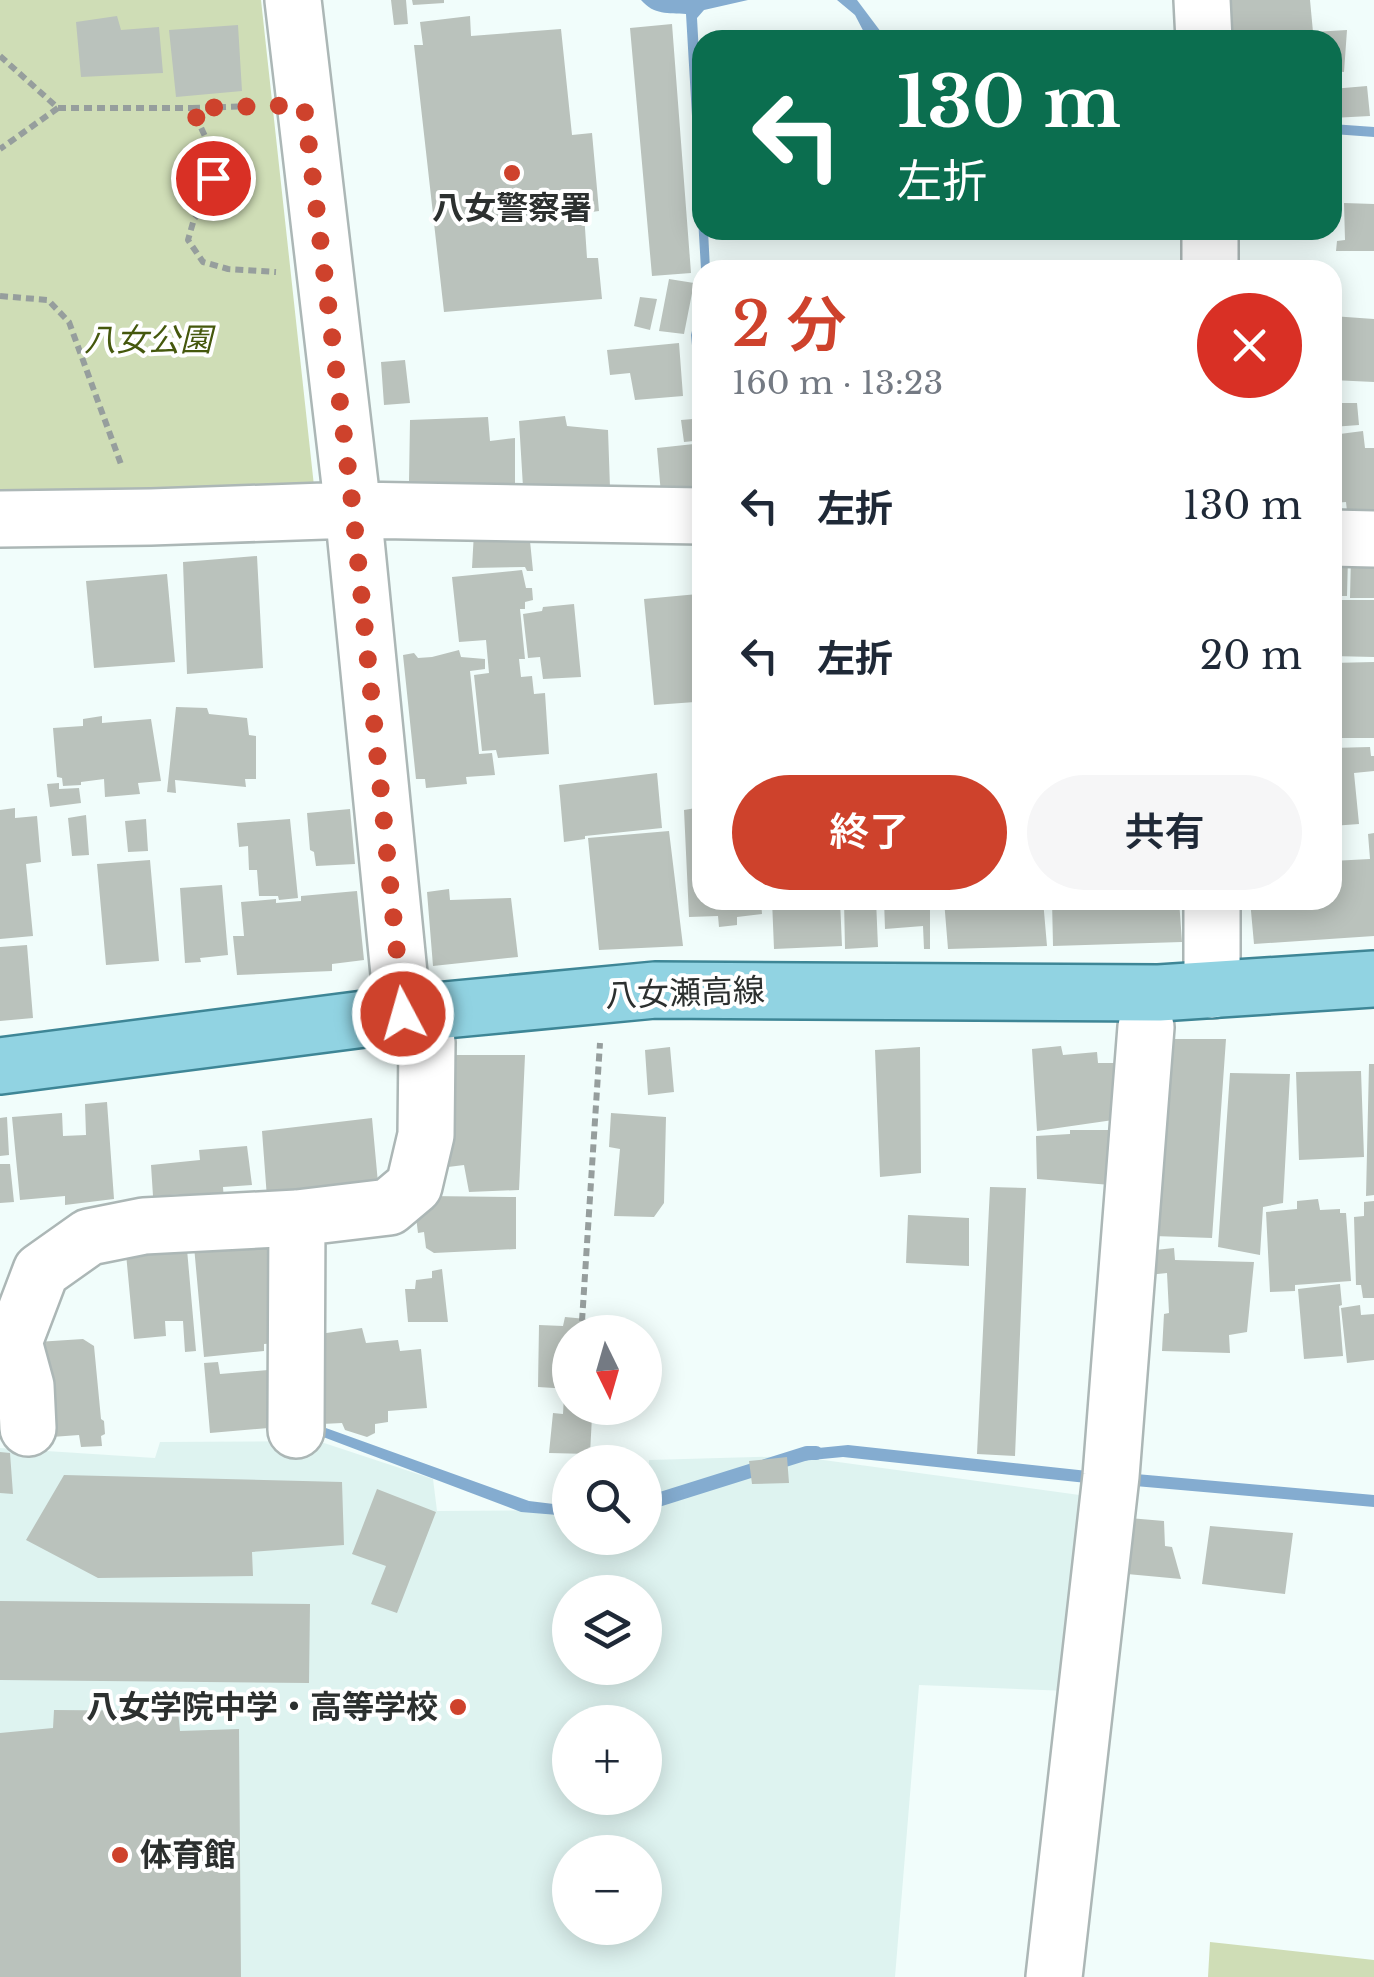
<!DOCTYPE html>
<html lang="ja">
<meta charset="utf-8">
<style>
:root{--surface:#fff;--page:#f6f6f7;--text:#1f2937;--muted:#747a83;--accent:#ce422c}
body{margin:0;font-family:"Libre Baskerville","Noto Sans JP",serif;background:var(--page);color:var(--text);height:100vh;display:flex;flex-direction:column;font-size:38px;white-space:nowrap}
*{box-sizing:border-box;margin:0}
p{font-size:32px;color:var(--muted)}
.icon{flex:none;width:55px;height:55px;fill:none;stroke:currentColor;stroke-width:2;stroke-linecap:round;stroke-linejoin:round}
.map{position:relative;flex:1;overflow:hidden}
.panel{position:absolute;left:692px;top:260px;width:650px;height:650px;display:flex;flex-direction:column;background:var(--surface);border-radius:30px;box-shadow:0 5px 25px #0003}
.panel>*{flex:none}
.top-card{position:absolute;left:692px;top:30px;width:650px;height:210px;border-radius:30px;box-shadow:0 5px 25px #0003;background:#0b6e4f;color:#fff;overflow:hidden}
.needle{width:65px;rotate:175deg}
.controls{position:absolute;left:552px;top:1315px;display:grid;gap:20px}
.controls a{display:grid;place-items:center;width:110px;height:110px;border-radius:50%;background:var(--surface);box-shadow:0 5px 25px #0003;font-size:50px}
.pin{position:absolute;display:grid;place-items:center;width:85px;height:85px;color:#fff;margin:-42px;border:5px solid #fff;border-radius:50%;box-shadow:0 2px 10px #0007}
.me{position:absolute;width:110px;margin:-55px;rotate:354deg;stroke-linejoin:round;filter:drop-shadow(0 0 8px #0008)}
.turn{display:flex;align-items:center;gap:35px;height:210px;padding:0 40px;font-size:45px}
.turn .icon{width:130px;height:130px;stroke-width:2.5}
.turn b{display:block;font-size:70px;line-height:85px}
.round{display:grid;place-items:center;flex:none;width:105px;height:105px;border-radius:52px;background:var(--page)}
.head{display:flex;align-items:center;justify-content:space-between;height:170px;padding:0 40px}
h1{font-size:60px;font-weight:600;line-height:75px;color:var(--accent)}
.primary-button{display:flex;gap:20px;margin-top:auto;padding:20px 40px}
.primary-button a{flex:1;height:115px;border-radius:60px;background:var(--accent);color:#fff;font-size:40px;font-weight:600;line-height:115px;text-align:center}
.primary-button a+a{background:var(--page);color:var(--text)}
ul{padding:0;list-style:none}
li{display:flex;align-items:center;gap:30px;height:150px;padding:0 40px}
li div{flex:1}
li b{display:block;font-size:38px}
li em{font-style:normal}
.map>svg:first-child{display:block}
.built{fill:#def3f0;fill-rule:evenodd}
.green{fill:#cfddb6}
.water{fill:#84acd0}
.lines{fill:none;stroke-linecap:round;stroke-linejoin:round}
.stream{stroke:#84acd0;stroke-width:14}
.building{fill:#bac2bc}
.street-casing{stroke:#acb7b6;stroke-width:60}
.primary-casing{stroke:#3e8696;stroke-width:60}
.path{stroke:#969e9d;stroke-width:6;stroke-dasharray:8 5;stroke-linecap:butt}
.street{stroke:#fff;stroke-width:55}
.primary{stroke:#91d3e2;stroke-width:55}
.route{stroke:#ce422c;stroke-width:18;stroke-dasharray:0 32.4}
.poi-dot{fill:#ce422c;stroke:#fff;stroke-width:4}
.labels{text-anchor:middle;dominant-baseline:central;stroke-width:8;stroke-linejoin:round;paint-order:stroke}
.poi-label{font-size:32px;font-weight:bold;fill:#2c302f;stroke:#fff}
.park-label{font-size:32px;font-style:italic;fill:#45580d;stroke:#fff}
.street-label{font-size:32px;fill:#2c302f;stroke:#fff}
</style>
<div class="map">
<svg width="1374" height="1977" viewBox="0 0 1374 1977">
<rect width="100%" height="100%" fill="#f1fdfb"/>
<path class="built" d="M318,1441L433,1479L437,1511L570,1510V1538H645L649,1460L794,1456L1094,1497L1069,1691L919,1685L895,1977H0V1448L155,1458L160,1442ZM570,1592H645V1668H570ZM570,1722H645V1798H570ZM570,1852H645V1928H570Z"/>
<path class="green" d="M0,0H261L314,486L0,492Z
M1210,1942L1374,1960V1977H1208Z"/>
<path class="water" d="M641,0H748L704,10L697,18L702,108V230H708L710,270H702V286L686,14C668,13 654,15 641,0Z
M837,0H857L887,40H868L855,15Z
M1332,124L1374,127V137L1333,134Z
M702,289L701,334L702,449L691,335Z
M312,1423L529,1501L570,1506V1516L521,1512L310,1432Z
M848,1445L1097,1472L1096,1484L843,1457L801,1461L798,1450Z
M1136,1474L1374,1495V1507L1135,1486Z"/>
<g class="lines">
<path class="stream" d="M645,1504L807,1453H816"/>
</g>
<path class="building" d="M391,0H406L408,24L394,25Z
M412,0H444V3L413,5Z
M1231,0H1310L1313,32L1347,30L1344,72L1332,71V40H1231Z
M117,16L121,30L159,27L163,73L81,77L76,22Z
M470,16L471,36L561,29L572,135L592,133L599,211L584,213L587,258H598L602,299L444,312L414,45H423L420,22Z
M672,24L691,273L652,276L630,28Z
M238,25L242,91L176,97L169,30Z
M1367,86L1370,116L1332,118V89Z
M1344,203L1374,204V251H1336L1337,241L1345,240Z
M669,279L694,283L684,334L659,331Z
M640,297L657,299L650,330L634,326Z
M1332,316L1374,319V382L1332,380Z
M679,343L683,396L635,400L630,373L610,375L607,350Z
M405,360L410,403L384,405L381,362Z
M1332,403H1357L1359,425L1332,427Z
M565,416L567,426L608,430L610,488L523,487L519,421Z
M488,417L490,441L515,438V485L409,482L410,420Z
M693,419L694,441L684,442L681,420Z
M1363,431L1365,448H1374V519L1348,520L1346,502L1332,503V435Z
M694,444L700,490L661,494L657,448Z
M529,531L533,571H527L525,567L472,568L474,532Z
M1332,555L1348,556L1347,596H1332Z
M257,556L263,668L187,674L183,562Z
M1374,556V598H1350L1351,557Z
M522,570L526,588H532L533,600L525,602V609H520L525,659H519L521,677L532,676L534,694L545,693L549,754L498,758L496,750L482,751L474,675L489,673L486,640L459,642L452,577Z
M167,574L175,662L94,668L86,581Z
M698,594L702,657V735L698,736L695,702L654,705L644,599Z
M1332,600H1374V657L1332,656Z
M574,604L581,677L543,679L540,657L528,658L523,614L542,611L543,607Z
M459,650L461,657L485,659V669L470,671L479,754L492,753L495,775L466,777L467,784L426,788L425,779H416L403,655L414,653L418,658L432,657Z
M1374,662V738H1332V663Z
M176,707L207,708L209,714L247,718L249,735L256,736V779H245L246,787L175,780L176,793L167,792Z
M102,716V723L151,719L161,781L138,783L140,794L105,797L104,779L81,782V785L63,786L62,778L57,777L53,728L83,726V719Z
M1370,747L1371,756H1374V771L1354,773L1359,824L1332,826V748Z
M657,773L662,828L585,836V839L564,842L559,785Z
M59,783V789L79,788L81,803L50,807L47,784Z
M702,807V900H761L762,914L737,917V925L719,927L718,916L689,917L684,810Z
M15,808V818L37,816L41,862L26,864L33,936L0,939V810Z
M350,809L355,864L316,866L314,852L310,850L307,813Z
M86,815L89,855L72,856L68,818Z
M146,819L148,851L128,852L125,821Z
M290,819L298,898L279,900L278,896H259L257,870H249L248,846L239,847L237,823Z
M669,831L683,946L599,950L588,838Z
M1374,833V936L1254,944L1250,900H1332V861L1370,859L1368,834Z
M150,860L159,961L106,965L97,864Z
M222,885L228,955L200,958L201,962L185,963L180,888Z
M449,889L450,900L511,898L518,957L433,966L427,892Z
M357,891L364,960L332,964V971L237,975L233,936H244L241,902L276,899V903L301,901V896Z
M772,900H840L842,946L774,949Z
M844,900H876L878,947L845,949Z
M884,900H930V949H924L923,926L885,929Z
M944,900H1043L1047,946L948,949Z
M1052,900H1179L1182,942L1053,946Z
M27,945L33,1018L0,1021V947Z
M1167,1039H1226L1212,1238L1154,1236Z
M1061,1046L1063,1055L1097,1052L1098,1063H1125L1127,1118L1037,1131L1032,1049Z
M670,1047L674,1092L648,1095L645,1050Z
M920,1047L921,1173L880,1177L875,1050Z
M444,1055H525L519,1190L469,1192L464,1165L440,1168Z
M1369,1064H1374V1195L1366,1196Z
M1361,1071L1364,1157L1299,1160L1296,1072Z
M1230,1073L1290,1074L1283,1203L1263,1207L1260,1255L1218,1247Z
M107,1102L114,1199L65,1205V1196L20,1200L12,1117L62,1113L63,1136L86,1135L85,1104Z
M611,1113L666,1117L664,1203L654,1217L614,1216L620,1149L609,1147Z
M7,1117L9,1155L0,1156V1118Z
M372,1118L378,1183L267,1198L262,1131Z
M1070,1130H1115L1123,1186L1037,1179L1036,1136L1070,1134Z
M247,1146L252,1185L223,1187L224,1201L188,1205L186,1194L153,1196L151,1165L200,1160L199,1150Z
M0,1164H10L14,1202L0,1203Z
M990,1187L1026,1188L1015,1456L977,1454Z
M429,1196L516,1197V1249L434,1253L426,1248L424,1232L418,1233L415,1209L431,1210Z
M1318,1199L1320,1210L1340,1209V1213H1346L1351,1281L1295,1285V1291L1270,1292L1266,1212L1297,1209V1201Z
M1374,1201V1298H1363L1361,1285H1356L1354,1217L1364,1216V1202Z
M908,1215L969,1218V1266L906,1263Z
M193,1235L268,1244L277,1343L264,1344V1351L204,1357Z
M186,1238L196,1351L185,1352L183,1321H165L166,1336L134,1339L125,1243Z
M1174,1248L1175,1260L1254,1262L1247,1332L1229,1335L1230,1353L1162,1351L1164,1314L1169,1313L1167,1273L1148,1275L1146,1251Z
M442,1269L448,1322H408L405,1289H415L416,1280L432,1278V1271Z
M1340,1284L1342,1305L1339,1306L1343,1356L1304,1359L1298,1289Z
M1360,1305L1361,1315L1374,1314V1360L1347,1363L1341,1308Z
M565,1317L597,1320V1332H570V1389L538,1387L539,1325L563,1326Z
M362,1328L366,1343L398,1340L400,1351L421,1349L427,1408L388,1411V1422L375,1424V1433L367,1437L345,1430L342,1423L322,1424L305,1336Z
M83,1339L94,1346L101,1419L104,1421L105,1434L101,1436L102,1446L81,1447L79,1435L38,1438L37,1342Z
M218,1362L220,1374L268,1370L280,1427L210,1433L204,1363Z
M564,1396L570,1397V1408H586V1416H592L590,1454L549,1453L553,1413L563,1414Z
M0,1452L10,1453L13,1494L0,1493Z
M787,1457L789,1483L752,1484L749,1461Z
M64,1475L342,1482L344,1545L252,1552L253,1576L98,1578L26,1540Z
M377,1489L436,1512L397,1613L371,1604L386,1566L352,1554Z
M1129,1518L1164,1521L1165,1546L1172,1547L1181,1579L1127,1574Z
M1210,1526L1293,1533L1285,1594L1202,1584Z
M0,1601L310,1604L309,1683L0,1680Z
M54,1710L178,1711L180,1731L239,1729L241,1977H0V1733L53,1728Z"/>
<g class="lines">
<g class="street-casing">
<path id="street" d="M293,0L353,510L403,1014
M1202,0L1204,40
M1210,230V270
M0,519L151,517L353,510L702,516
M1332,538L1374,539
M1212,900V990
M28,1428L26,1386L14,1342L41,1271L89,1237L144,1226L297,1218L389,1207L414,1186L426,1135L427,1042
M296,1430L297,1218
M1054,1977L1111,1476L1146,1027"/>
</g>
<g class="primary-casing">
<path id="primary" d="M0,1066L403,1014L655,990L1159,993L1374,979"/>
</g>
<path class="path" d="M0,56L58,108L0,149
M58,108H192L215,158L211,198L194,219L188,240L203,262L228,269L276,272
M192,108L256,106
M0,296L48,300L69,322L122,467
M582,1321L600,1043"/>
<use href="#street" class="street"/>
<use href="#primary" class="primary"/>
</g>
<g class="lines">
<path class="route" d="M213,178L215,158L192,108L304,105L353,510L403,1014"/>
</g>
<g class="poi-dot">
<circle cx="512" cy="173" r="10"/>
<circle cx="458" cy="1707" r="10"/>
<circle cx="120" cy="1855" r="10"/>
</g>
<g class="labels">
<g class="poi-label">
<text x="512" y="208">八女警察署</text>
<text x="438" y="1707" text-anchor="end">八女学院中学・高等学校</text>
<text x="140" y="1855" text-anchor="start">体育館</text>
</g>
<g class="park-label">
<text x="148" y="340">八女公園</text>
</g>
<g class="street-label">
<text transform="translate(685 993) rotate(-2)">八女瀬高線</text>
</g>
</g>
</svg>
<div class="controls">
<a><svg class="needle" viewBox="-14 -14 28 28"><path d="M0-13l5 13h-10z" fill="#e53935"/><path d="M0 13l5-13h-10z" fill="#747a83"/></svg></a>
<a><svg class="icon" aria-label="search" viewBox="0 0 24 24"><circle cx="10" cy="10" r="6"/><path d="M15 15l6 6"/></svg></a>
<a><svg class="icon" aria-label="layers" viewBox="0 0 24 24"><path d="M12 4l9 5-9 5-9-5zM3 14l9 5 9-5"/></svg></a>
<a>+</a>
<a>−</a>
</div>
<div class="pin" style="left:213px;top:178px;background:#d93025"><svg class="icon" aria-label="arrive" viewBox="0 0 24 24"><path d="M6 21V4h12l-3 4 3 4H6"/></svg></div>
<svg class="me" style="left:403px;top:1014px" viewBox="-20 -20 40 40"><circle r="17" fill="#ce422c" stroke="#fff" stroke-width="3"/><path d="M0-11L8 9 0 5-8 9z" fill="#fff"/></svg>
<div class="top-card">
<div class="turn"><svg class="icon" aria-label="left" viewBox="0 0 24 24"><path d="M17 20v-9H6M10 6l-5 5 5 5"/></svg><div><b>130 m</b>左折</div></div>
</div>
<section class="panel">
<div class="head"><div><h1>2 分</h1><p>160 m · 13:23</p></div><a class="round" style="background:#d93025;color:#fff"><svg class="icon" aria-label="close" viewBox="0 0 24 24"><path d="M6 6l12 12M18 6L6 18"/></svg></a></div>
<ul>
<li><svg class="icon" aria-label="left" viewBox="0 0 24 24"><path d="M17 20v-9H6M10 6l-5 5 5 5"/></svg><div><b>左折</b></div><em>130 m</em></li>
<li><svg class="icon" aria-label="left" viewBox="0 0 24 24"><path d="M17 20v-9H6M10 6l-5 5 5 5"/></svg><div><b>左折</b></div><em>20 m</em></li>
</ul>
<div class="primary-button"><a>終了</a><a>共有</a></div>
</section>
</div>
